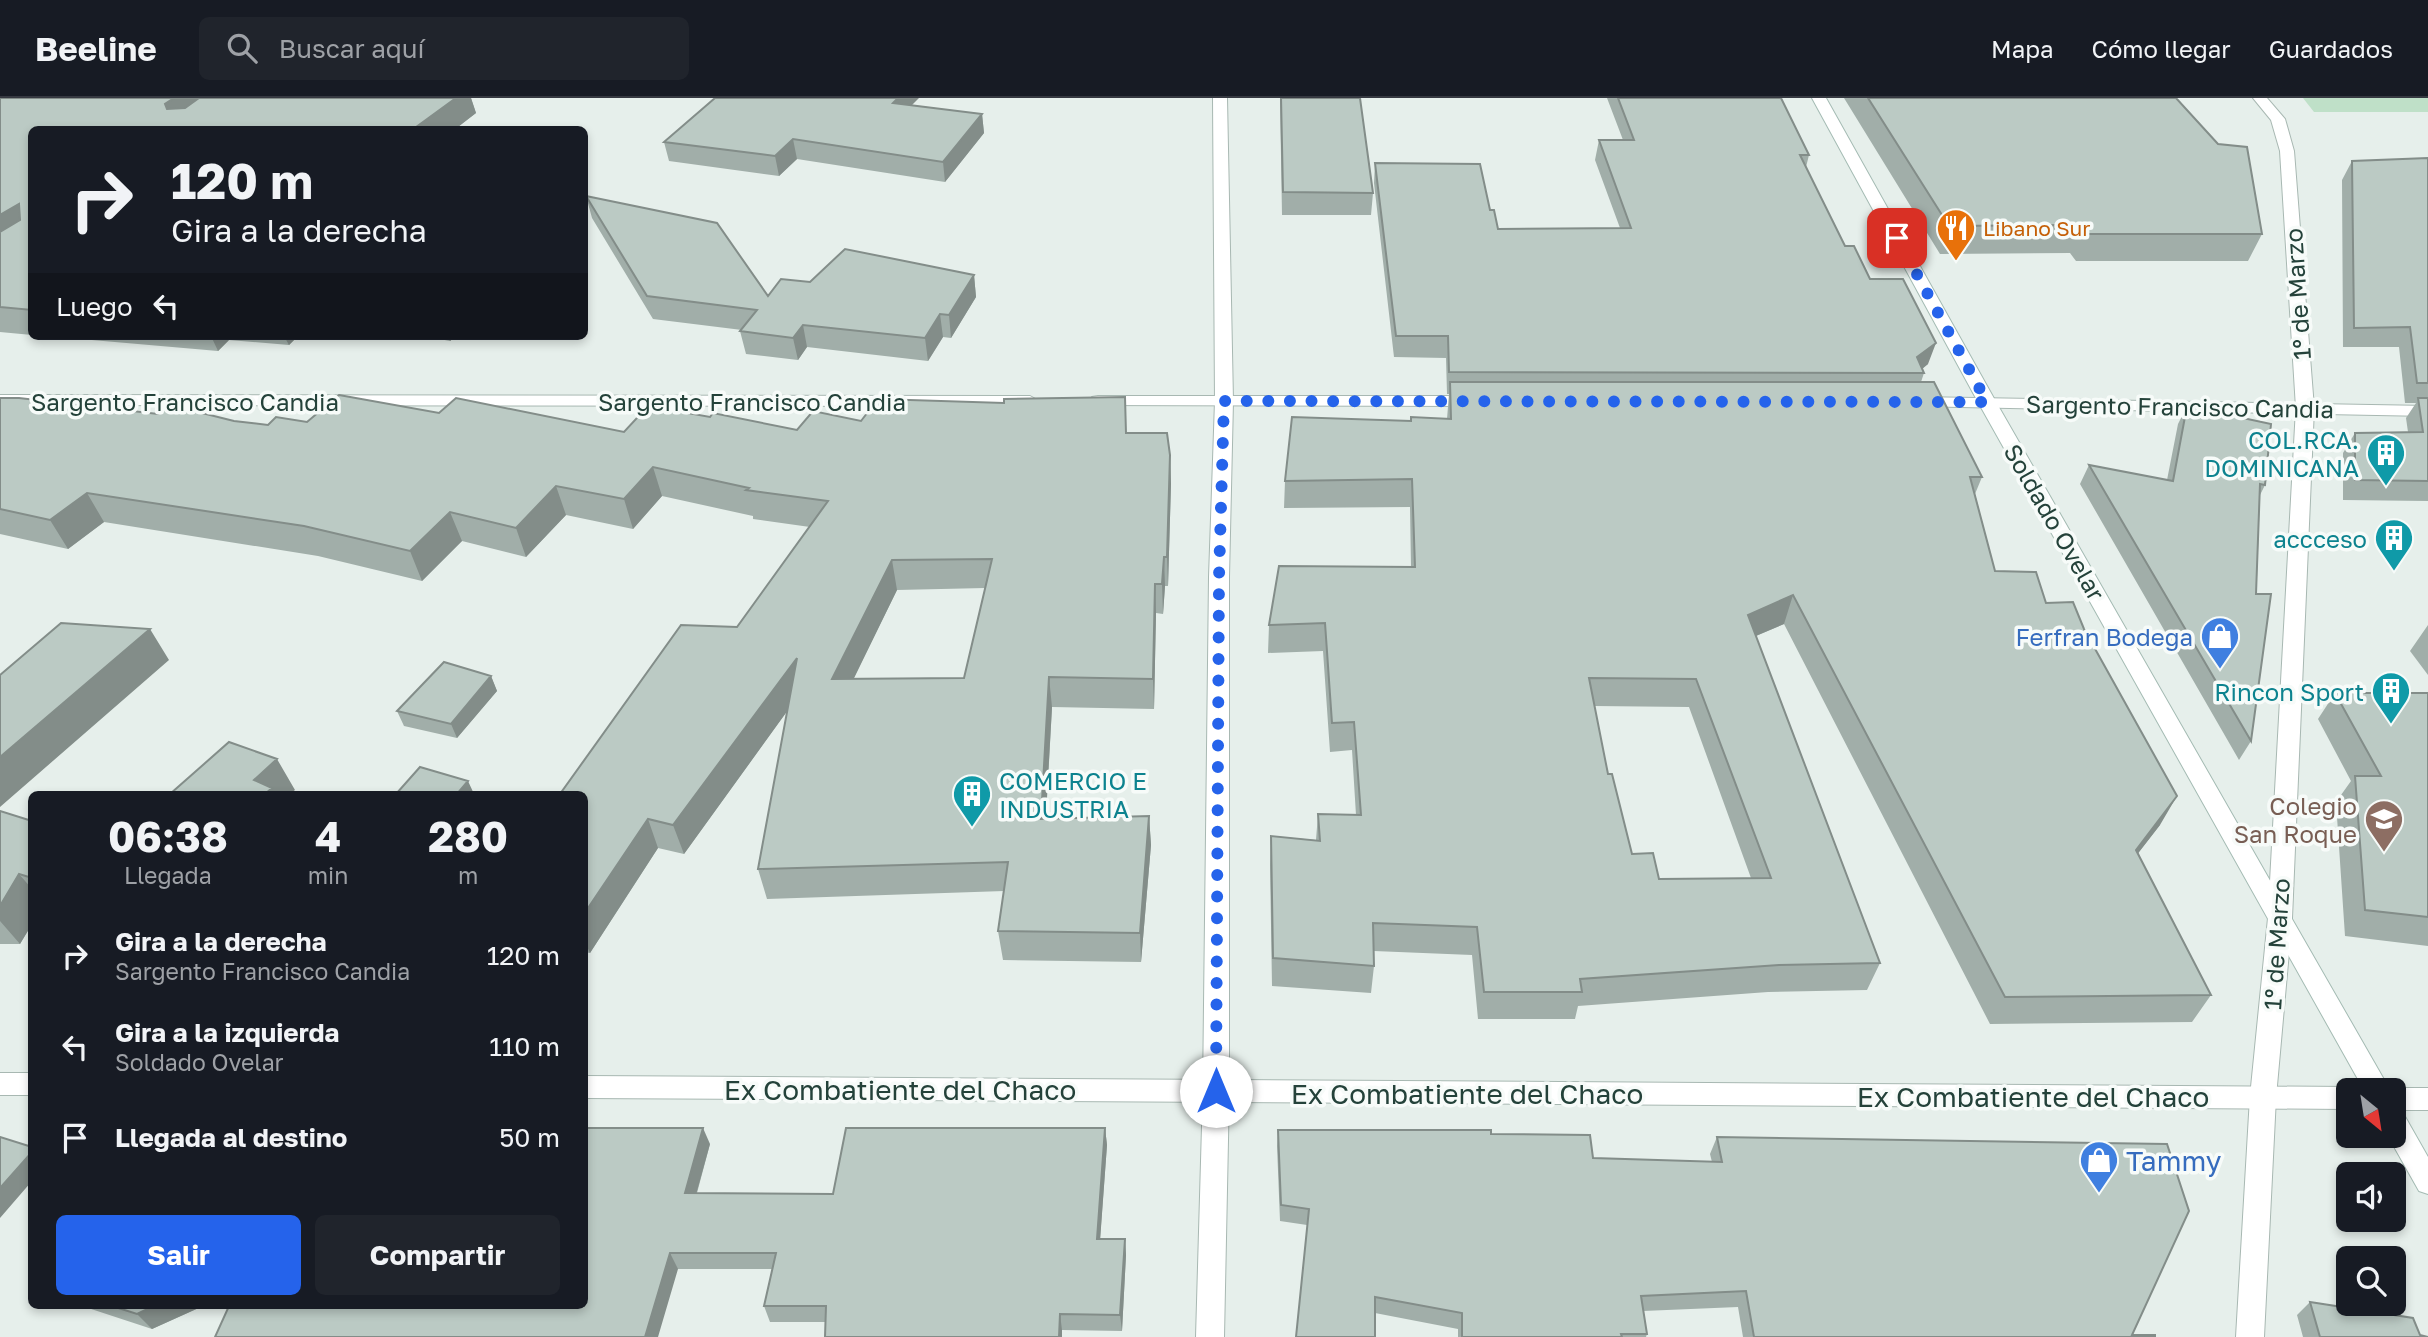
<!DOCTYPE html>
<html lang="es">
<meta charset="utf-8">
<style>
:root{--surface:#171b24;--page:#20242c;--text:#f1f3f6;--muted:#9ea1a6;--line:#363941;--accent:#2563eb}
body{margin:0;font-family:"Golos Text",sans-serif;background:var(--page);color:var(--text);height:100vh;display:flex;flex-direction:column;font-size:26px;white-space:nowrap}
*{box-sizing:border-box;margin:0}
p{font-size:23px;color:var(--muted)}
.icon{flex:none;width:38px;height:38px;fill:none;stroke:currentColor;stroke-width:2;stroke-linecap:round;stroke-linejoin:round}
.map{position:relative;flex:1;overflow:hidden}
.sheet{position:absolute;left:28px;top:693px;width:560px;height:518px;display:flex;flex-direction:column;background:var(--surface);border-radius:10px;box-shadow:0 4px 10px #0003}
.sheet>*{flex:none}
.top-card{position:absolute;left:28px;top:28px;width:560px;height:214px;border-radius:10px;box-shadow:0 4px 10px #0003;background:#171b24;color:var(--text);overflow:hidden}
.needle{width:46px;rotate:150deg}
.buttons{position:absolute;left:2336px;top:980px;display:grid;gap:14px}
.buttons a{display:grid;place-items:center;width:70px;height:70px;border-radius:10px;background:var(--surface);box-shadow:0 4px 10px #0003;font-size:35px}
.pin{position:absolute;display:grid;place-items:center;width:60px;height:60px;color:#fff;margin:-30px;border-radius:14px;box-shadow:0 4px 10px #0006}
.me{position:absolute;width:77px;margin:-38px;rotate:0deg;stroke-linejoin:round;filter:drop-shadow(0 0 5px #0008)}
.turn{display:flex;align-items:center;gap:24px;height:147px;padding:0 28px;font-size:32px}
.turn .icon{width:91px;height:91px;stroke-width:2.5}
.turn b{display:block;font-size:49px;line-height:60px}
.then{display:flex;align-items:center;height:66px;padding:0 28px;background:#0003;gap:14px;font-size:26px}
.eta{display:flex;justify-content:space-evenly;align-items:center;height:119px;text-align:center}
.eta b{font-size:42px;font-weight:700;line-height:49px}
.primary-button{display:flex;gap:14px;margin-top:auto;padding:14px 28px}
.primary-button a{flex:1;height:80px;border-radius:10px;background:var(--accent);color:#fff;font-size:28px;font-weight:700;line-height:80px;text-align:center}
.primary-button a+a{background:var(--page);color:var(--text)}
ul{padding:0;list-style:none}
li{display:flex;align-items:center;gap:21px;height:91px;padding:0 28px}
li div{flex:1}
li b{display:block;font-size:26px}
li em{font-style:normal}
header{display:flex;align-items:center;gap:42px;box-sizing:border-box;height:98px;padding:0 35px;background:var(--surface);border-bottom:2px solid var(--line)}
header strong{font-size:33px}
nav{display:flex;gap:38px;margin-inline-start:auto;font-size:24px}
.search{width:490px;height:63px;background:var(--page);display:flex;align-items:center;gap:18px;box-sizing:border-box;padding:0 24px;border-radius:10px;color:var(--muted);font-size:26px}
.map>svg:first-child{display:block}
.green{fill:#bfe0c8}
.lines{fill:none;stroke-linecap:round;stroke-linejoin:round}
.minor-casing{stroke:#a8b8b2;stroke-width:2}
.tertiary-casing{stroke:#a8b8b2;stroke-width:2}
.secondary-casing{stroke:#a4bbb3;stroke-width:2}
.minor{fill:#fff;fill-rule:evenodd}
.tertiary{fill:#fff;fill-rule:evenodd}
.secondary{fill:#fff;fill-rule:evenodd}
.wall{fill:#a1aea9;fill-rule:evenodd}
.shaded-wall{fill:#838d89}
.building{fill:#bbcac4;stroke:#838d89;stroke-width:2;fill-rule:evenodd}
.route{stroke:#2563eb;stroke-width:12;stroke-dasharray:0 21.6}
.labels{text-anchor:middle;dominant-baseline:central;stroke-width:7;stroke-linejoin:round;paint-order:stroke}
.far-food-label{font-size:21px;fill:#c56008;stroke:#f7fbf9;text-anchor:start}
.street-label{font-size:24px;fill:#24423a;stroke:#f7fbf9}
.culture-label{font-size:24px;fill:#0d838f;stroke:#f7fbf9;text-anchor:end}
.shop-label{font-size:24px;fill:#366cbe;stroke:#f7fbf9;text-anchor:end}
.education-label{font-size:24px;fill:#785e54;stroke:#f7fbf9;text-anchor:end}
.near-street-label{font-size:28px;fill:#24423a;stroke:#f7fbf9}
.near-shop-label{font-size:28px;fill:#366cbe;stroke:#f7fbf9;text-anchor:start}
</style>
<header>
<strong>Beeline</strong>
<div class="search"><svg class="icon" aria-label="search" viewBox="0 0 24 24"><circle cx="10" cy="10" r="6"/><path d="M15 15l6 6"/></svg>Buscar aquí</div>
<nav><a>Mapa</a><a>Cómo llegar</a><a>Guardados</a></nav>
</header>
<div class="map">
<svg width="2428" height="1239" viewBox="0 0 2428 1239">
<rect width="100%" height="100%" fill="#e6efeb"/>
<path class="green" d="M2303,0H2428V14H2314Z"/>
<g class="lines">
<g class="minor-casing">
<path id="minor" d="M1213,0H1227L1233,303L1229,479V993L1224,1239H1196L1203,993L1209,479L1215,303Z
M2253,0H2267L2285,21L2294,53L2314,310L2292,820L2276,999L2264,1239H2236L2250,999L2268,820L2296,310L2280,53L2271,22Z"/>
</g>
<g class="tertiary-casing">
<path id="tertiary" d="M0,297L1030,298L1039,303L1030,308L0,307Z
M1098,298H1475L1484,303L1475,308L1092,307L1089,303L1092,299Z
M1917,299L2428,308V318L1911,308L1908,304Z
M0,975H32V997H0Z
M584,978L2348,989L2357,992H2348V1011L584,1000Z
M2394,990H2428V1012H2394V992H2387Z"/>
</g>
<g class="secondary-casing">
<path id="secondary" d="M1812,0H1826L1996,304L2390,992H2364L1978,304Z
M2394,1012L2403,1015L2428,1059V1096L2419,1093L2388,1038H2394Z"/>
</g>
<use href="#minor" class="minor"/>
<use href="#tertiary" class="tertiary"/>
<use href="#secondary" class="secondary"/>
</g>
<path class="wall" d="M0,0H471L476,15L454,32H32V237L0,234Z
M1280,0H1360L1373,95L1371,117H1282Z
M1607,0H1781L1809,57L1806,69L1845,148L1870,181L1928,266L1922,271L1924,275L1921,284L1982,379L1975,396L1995,473L2046,505L2160,727L2138,755L2211,897L2192,924L1990,926L1784,526L1756,538L1880,865L1867,892L1768,894L1578,908L1575,921H1478L1472,857L1374,853V868L1371,895L1272,888L1270,767L1271,738L1316,742L1318,716L1356,717L1352,652L1330,654L1323,553L1268,555L1269,527L1411,469L1410,409L1284,410L1285,383L1410,323L1447,321L1449,296H1447L1446,260L1394,259L1374,85L1375,65L1490,112L1498,131L1620,130L1595,62L1599,42H1623ZM1594,608L1689,609L1751,780L1659,781L1632,756L1608,676Z
M1844,0H2176L2262,136L2248,163H2076L2070,155L1940,156Z
M912,7L982,16L984,35L945,84L797,61L779,78L669,63L664,44Z
M2428,60V403L2343,402V355L2355,335L2408,334L2406,320L2416,305H2405L2399,249H2343L2342,82L2352,63Z
M586,98L768,198L810,184L974,177L976,199L951,240L943,239L928,263L807,249L798,262L746,256L740,233L742,232L653,221L592,120Z
M46,238H298L289,247L229,242L218,253Z
M339,238H367L361,242Z
M423,238H456L450,243Z
M0,300L268,327L439,315L624,334L710,319L797,332L861,323L1126,335L1170,357L1171,386L1168,488H1165L1163,516L1156,515L1154,611L1052,609L1046,720L1149,718L1151,747L1141,864L1003,862L998,833L1004,793L767,801L758,771L787,613L684,756L658,750L590,855L584,854V696L737,529L810,429L753,421V418L662,398L633,431L566,417L526,459L462,443L422,483L318,458L104,424L68,451L0,436ZM985,490L964,580L853,581L897,492Z
M2187,308L2265,387L2260,397L2251,643L2239,662L2080,386L2089,367L2167,382L2178,326Z
M2428,527V577L2410,553Z
M491,578L497,593L457,640L404,628L397,613Z
M2335,595H2428V848L2345,838L2336,704L2351,683L2318,621Z
M0,713L32,723V826L20,846H0Z
M1105,1030L1107,1047L1100,1141H1125L1126,1157L1122,1233L1062,1232V1239H825V1224H770L764,1208L772,1171H678L229,1208L710,1046L697,1095L833,1096Z
M1278,1032L1491,1036L1593,1060L1712,1064L1710,1056L1717,1039L2132,1237L2155,1239H1743L1738,1209L1643,1213L1647,1236L1646,1239H1458V1231L1375,1215L1307,1127L1280,1123L1277,1048Z
M2310,1204L2420,1237L2428,1239H2303L2297,1217Z
M82,1208H203L152,1231Z"/>
<path class="shaded-wall" d="M174,0H216L176,30L165,6Z
M456,0H471L476,15L454,32H412Z
M898,0H919L895,24L893,5Z
M982,16L984,35L945,84L943,64Z
M793,41L797,61L779,78L775,58Z
M19,106L32,130L0,150V117Z
M974,177L976,199L951,240L949,217Z
M940,216L943,239L928,263L925,240Z
M803,227L807,249L798,262L793,240Z
M211,238H228L229,242L218,253Z
M284,238H298L289,247Z
M448,238H456L450,243Z
M1936,245L1928,266L1917,275V259Z
M1170,357L1171,386L1168,488L1167,459Z
M653,369L662,398L633,431L624,401Z
M556,388L566,417L526,459L516,430Z
M87,395L104,424L68,451L50,422Z
M450,414L462,443L422,483L410,453Z
M1164,459L1165,488L1163,516L1162,486Z
M892,462L897,492L839,611L832,581Z
M1155,486L1156,515L1154,611L1153,581Z
M1793,497L1784,526L1739,545L1748,517Z
M150,531L169,562L0,709V659Z
M797,560L804,590L684,756L673,727Z
M491,578L497,593L457,640L451,626Z
M1049,579L1052,609L1044,750L1041,721Z
M277,661L295,692L290,696H263L254,682Z
M468,683L474,696H457Z
M2177,698L2160,727L2119,780L2136,752Z
M1149,718L1151,747L1141,864L1140,835Z
M648,721L658,750L590,855L584,842V816Z
M19,776L32,791V826L20,846L0,823V808Z
M703,1030L710,1046L692,1111L685,1095Z
M1105,1030L1107,1047L1099,1157L1097,1141Z
M32,1054V1083L0,1120V1090Z
M1125,1141L1126,1157L1122,1233L1120,1217Z
M670,1155L678,1171L658,1239H645Z
M154,1208H203L152,1231L137,1216Z
M1060,1216L1062,1232V1239H1059Z"/>
<path class="building" d="M0,0H174L165,6L167,11L185,10L199,0H456L412,32H32V212L0,209V134L20,122L19,106L0,117Z
M715,0H898L893,5L982,16L943,64L793,41L775,58L664,44Z
M1281,0H1360L1373,95L1283,94Z
M1618,0H1781L1809,57H1800L1845,148H1854L1870,181H1903L1936,245L1917,259L1924,275L1449,274L1448,238H1396L1375,65L1480,66L1490,112H1494L1498,131L1631,130L1599,42H1634Z
M1868,0H2176L2218,46L2247,49L2262,136H2087L2081,127L1949,128Z
M2428,60V285H2417L2410,229L2354,230L2352,63Z
M586,98L717,125L768,198L781,181L810,184L845,151L974,177L949,217L940,216L925,240L803,227L793,240L740,233L757,212L647,198Z
M1450,284H1934L1982,379H1970L1995,473L2036,474L2046,505L2073,504L2084,531L2177,698L2136,752L2211,897L2005,899L1793,497L1748,517L1880,865L1779,867L1580,881L1582,894H1484L1477,829L1373,825L1374,868L1273,860L1271,738L1320,743L1318,716L1361,717L1354,624L1332,625L1325,525L1269,527L1279,468L1415,469L1412,381L1285,383L1292,319L1411,323V319L1451,321ZM1589,580L1696,581L1771,780L1659,781L1653,755L1632,756L1612,676H1608Z
M339,297L439,315L456,300L624,334L648,308L710,319L713,315L797,332L813,313L861,323L878,301L1004,305V301L1125,299L1126,335H1167L1170,357L1167,459H1164L1162,486H1155L1153,581L1049,579L1041,721L1149,718L1140,835L998,833L1008,764L758,771L797,560L673,727L648,721L584,816V696H560L681,527L737,529L828,403L746,392L749,390L653,369L624,401L556,388L516,430L450,414L410,453L304,428L87,395L50,422L0,411V300H19L158,316L170,307L234,323L268,327L276,319L307,324ZM992,461L964,580L832,581L892,462Z
M2418,300H2428V383L2355,382V335L2423,334Z
M2187,308L2271,326L2265,387L2260,386L2256,496H2271L2251,643L2089,367L2173,383Z
M61,525L150,531L0,659V577Z
M444,564L491,578L451,626L397,613Z
M2335,595H2428V819L2365,812L2355,678H2381Z
M229,644L277,661L254,682L272,690L265,696H170Z
M420,669L468,683L457,696H396Z
M0,713L32,723V780L19,776L0,808Z
M584,1030H703L685,1095L833,1096L846,1030H1105L1097,1141H1125L1120,1217L1060,1216L1059,1239H825L826,1208H764L776,1155H670L645,1239H215L229,1208H584Z
M1278,1032H1491V1036L1590,1037L1593,1060L1722,1064L1717,1039L2167,1046L2189,1113L2132,1237H2155V1239H1754L1746,1193L1641,1198L1647,1236H1621L1622,1239H1462V1215L1375,1199V1239H1296L1309,1111L1281,1107Z
M0,1039L32,1049V1054L0,1090Z
M2310,1204L2413,1220L2420,1237L2428,1239H2320Z
M112,1208H154L137,1216Z"/>
<g class="lines">
<path class="route" d="M1216,993L1219,479L1224,303L1987,304L1897,140"/>
</g>
<defs>
<g id="restaurant-pin" transform="scale(2.0125)"><path d="M0 17L-7.5 6A9.5 9.5 0 1 1 7.5 6Z" fill="#e8710a" stroke="#f7fbf9"/><path d="M-5-6h1v4h1v-4h1v4h1v-4h1v5L-1.5 .5V6h-2V.5L-5-1ZM5-6V6H3V1.5H1.5Q1.5-4 5-6Z" fill="#fff"/></g>
<g id="building-pin" transform="scale(2.0125)"><path d="M0 17L-7.5 6A9.5 9.5 0 1 1 7.5 6Z" fill="#0f9aa8" stroke="#f7fbf9"/><path d="M-4-6H4V6H1V3H-1V6H-4ZM-2.5-4.3h1.7v1.8h-1.7ZM.8-4.3h1.7v1.8H.8ZM-2.5-1h1.7V.8h-1.7ZM.8-1h1.7V.8H.8Z" fill="#fff"/></g>
<g id="shop-pin" transform="scale(2.0125)"><path d="M0 17L-7.5 6A9.5 9.5 0 1 1 7.5 6Z" fill="#3f7fe0" stroke="#f7fbf9"/><path d="M-5-2.5h2.3a2.7 3.5 0 0 1 5.4 0H5L5.5 6h-11ZM-1.5-2.5h3a1.5 2.3 0 0 0-3 0Z" fill="#fff"/></g>
<g id="school-pin" transform="scale(2.0125)"><path d="M0 17L-7.5 6A9.5 9.5 0 1 1 7.5 6Z" fill="#8d6e63" stroke="#f7fbf9"/><path d="M0-5L7-2L0 1L-7-2ZM-4 1L0 2.5L4 1V4Q0 6-4 4Z" fill="#fff"/></g>
</defs>
<g fill-rule="evenodd">
<use href="#restaurant-pin" x="1956" y="130"/>
<use href="#building-pin" x="2386" y="355"/>
<use href="#building-pin" x="2394" y="440"/>
<use href="#shop-pin" x="2220" y="538"/>
<use href="#building-pin" x="2391" y="593"/>
<use href="#building-pin" x="972" y="696"/>
<use href="#school-pin" x="2384" y="721"/>
<use href="#shop-pin" x="2099" y="1062"/>
</g>
<g class="labels">
<g class="far-food-label">
<text x="1983" y="130">Libano Sur</text>
</g>
<g class="street-label">
<text transform="translate(2297 196) rotate(-94)">1º de Marzo</text>
<text x="185" y="303">Sargento Francisco Candia</text>
<text x="752" y="303">Sargento Francisco Candia</text>
<text transform="translate(2180 308) rotate(1)">Sargento Francisco Candia</text>
<text transform="translate(2055 424) rotate(60)">Soldado Ovelar</text>
<text transform="translate(2276 846) rotate(-86)">1º de Marzo</text>
</g>
<g class="culture-label">
<text x="2359" y="341">COL.RCA.<tspan x="2359" dy="28">DOMINICANA</tspan></text>
<text x="2367" y="440">accceso</text>
<text x="2364" y="593">Rincon Sport</text>
<text x="999" y="682" text-anchor="start">COMERCIO E<tspan x="999" dy="28">INDUSTRIA</tspan></text>
</g>
<g class="shop-label">
<text x="2193" y="538">Ferfran Bodega</text>
</g>
<g class="education-label">
<text x="2357" y="707">Colegio<tspan x="2357" dy="28">San Roque</tspan></text>
</g>
<g class="near-street-label">
<text x="900" y="991">Ex Combatiente del Chaco</text>
<text x="1467" y="995">Ex Combatiente del Chaco</text>
<text x="2033" y="998">Ex Combatiente del Chaco</text>
</g>
<g class="near-shop-label">
<text x="2126" y="1062">Tammy</text>
</g>
</g>
</svg>
<div class="buttons">
<a><svg class="needle" viewBox="-14 -14 28 28"><path d="M0-13l5 13h-10z" fill="#e53935"/><path d="M0 13l5-13h-10z" fill="#9ea1a6"/></svg></a>
<a><svg class="icon" aria-label="sound" viewBox="0 0 24 24"><path d="M4 9h4l5-4v14l-5-4H4zM17 9q2 3 0 6"/></svg></a>
<a><svg class="icon" aria-label="search" viewBox="0 0 24 24"><circle cx="10" cy="10" r="6"/><path d="M15 15l6 6"/></svg></a>
</div>
<div class="pin" style="left:1897px;top:140px;background:#d93025"><svg class="icon" aria-label="arrive" viewBox="0 0 24 24"><path d="M6 21V4h12l-3 4 3 4H6"/></svg></div>
<svg class="me" style="left:1216px;top:993px" viewBox="-20 -20 40 40"><circle r="19" fill="#fff"/><path d="M0-13L10 11 0 6-10 11z" fill="#2563eb"/></svg>
<div class="top-card">
<div class="turn"><svg class="icon" aria-label="right" viewBox="0 0 24 24"><path d="M7 20v-9h11M14 6l5 5-5 5"/></svg><div><b>120 m</b>Gira a la derecha</div></div>
<div class="then">Luego<svg class="icon" aria-label="left" viewBox="0 0 24 24"><path d="M17 20v-9H6M10 6l-5 5 5 5"/></svg></div>
</div>
<section class="sheet">
<div class="eta">
<div><b>06:38</b><p>Llegada</p></div>
<div><b>4</b><p>min</p></div>
<div><b>280</b><p>m</p></div>
</div>
<ul>
<li><svg class="icon" aria-label="right" viewBox="0 0 24 24"><path d="M7 20v-9h11M14 6l5 5-5 5"/></svg><div><b>Gira a la derecha</b><p>Sargento Francisco Candia</p></div><em>120 m</em></li>
<li><svg class="icon" aria-label="left" viewBox="0 0 24 24"><path d="M17 20v-9H6M10 6l-5 5 5 5"/></svg><div><b>Gira a la izquierda</b><p>Soldado Ovelar</p></div><em>110 m</em></li>
<li><svg class="icon" aria-label="arrive" viewBox="0 0 24 24"><path d="M6 21V4h12l-3 4 3 4H6"/></svg><div><b>Llegada al destino</b></div><em>50 m</em></li>
</ul>
<div class="primary-button"><a>Salir</a><a>Compartir</a></div>
</section>
</div>
